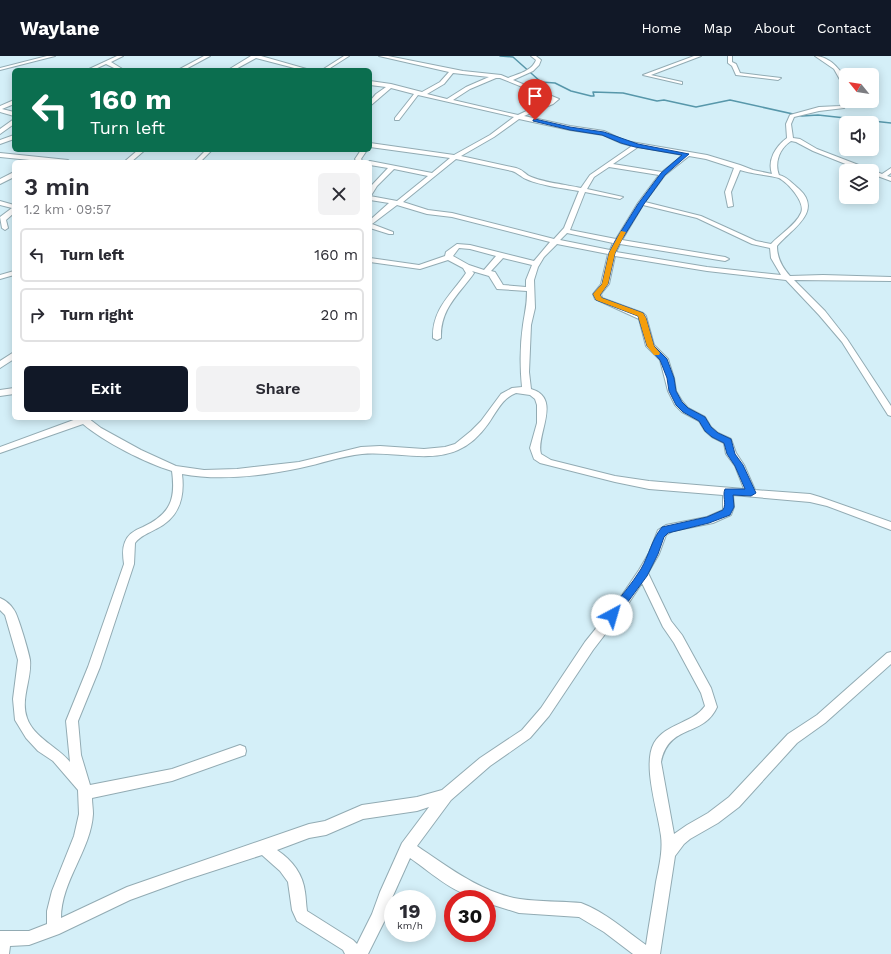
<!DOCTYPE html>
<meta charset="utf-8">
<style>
:root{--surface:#fff;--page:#f2f2f3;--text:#2b2b33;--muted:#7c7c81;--line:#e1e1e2;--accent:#111827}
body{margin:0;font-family:"Work Sans",sans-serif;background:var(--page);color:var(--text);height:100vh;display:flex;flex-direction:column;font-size:15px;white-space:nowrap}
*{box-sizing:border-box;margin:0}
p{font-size:13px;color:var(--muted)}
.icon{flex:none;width:22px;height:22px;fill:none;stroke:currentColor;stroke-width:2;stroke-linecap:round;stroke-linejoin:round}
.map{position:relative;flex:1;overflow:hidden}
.panel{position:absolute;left:12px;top:104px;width:360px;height:260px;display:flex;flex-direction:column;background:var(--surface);border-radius:6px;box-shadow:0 2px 10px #0003}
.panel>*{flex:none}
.guide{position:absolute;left:12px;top:12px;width:360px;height:84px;border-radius:6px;box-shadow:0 2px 10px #0003;background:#0b6e4f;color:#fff;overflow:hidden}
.needle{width:26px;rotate:300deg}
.buttons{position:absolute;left:839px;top:12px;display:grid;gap:8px}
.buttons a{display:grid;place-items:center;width:40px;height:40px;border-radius:6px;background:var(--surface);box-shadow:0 2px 10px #0003;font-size:20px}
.speed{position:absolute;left:384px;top:834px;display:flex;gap:8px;font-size:20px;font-weight:700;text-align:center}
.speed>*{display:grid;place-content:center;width:52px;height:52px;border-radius:50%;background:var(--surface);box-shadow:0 2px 10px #0003;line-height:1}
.speed small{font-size:10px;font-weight:400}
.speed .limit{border:6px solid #d22;background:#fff;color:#111}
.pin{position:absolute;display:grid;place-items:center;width:34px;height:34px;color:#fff;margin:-41px -17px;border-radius:50% 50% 50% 0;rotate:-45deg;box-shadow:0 0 4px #0007}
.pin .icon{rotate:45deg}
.me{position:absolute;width:44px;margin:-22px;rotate:39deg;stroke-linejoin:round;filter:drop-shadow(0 0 3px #0008)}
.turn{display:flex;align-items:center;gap:14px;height:84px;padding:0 12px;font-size:18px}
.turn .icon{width:52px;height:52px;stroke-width:2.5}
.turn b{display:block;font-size:28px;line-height:34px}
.round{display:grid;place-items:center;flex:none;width:42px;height:42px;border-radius:6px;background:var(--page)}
.head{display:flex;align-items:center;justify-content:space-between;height:68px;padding:0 12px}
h1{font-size:24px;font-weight:600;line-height:30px}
.button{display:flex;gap:8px;margin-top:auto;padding:8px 12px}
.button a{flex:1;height:46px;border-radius:6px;background:var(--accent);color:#fff;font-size:16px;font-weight:600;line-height:46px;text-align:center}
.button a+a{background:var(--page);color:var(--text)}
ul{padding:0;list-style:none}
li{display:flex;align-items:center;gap:12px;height:54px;margin:0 8px 6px;padding:0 4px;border:2px solid var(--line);border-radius:6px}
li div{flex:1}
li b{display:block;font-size:15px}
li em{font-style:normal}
header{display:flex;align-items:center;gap:24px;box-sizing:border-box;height:56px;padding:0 20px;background:var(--accent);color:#fff}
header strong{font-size:19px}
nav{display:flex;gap:22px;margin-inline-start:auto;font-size:14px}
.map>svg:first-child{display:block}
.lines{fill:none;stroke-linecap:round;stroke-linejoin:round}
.stream{stroke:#5797aa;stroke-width:1.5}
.minor-casing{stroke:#92abb3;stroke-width:2}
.minor{fill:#fff;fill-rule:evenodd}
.route{fill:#1a73e8;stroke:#114b97}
.slow{fill:#f59e0b}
</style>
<header>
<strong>Waylane</strong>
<nav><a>Home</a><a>Map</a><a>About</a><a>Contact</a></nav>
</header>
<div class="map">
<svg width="891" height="898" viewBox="0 0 891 898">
<rect width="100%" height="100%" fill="#d4eff8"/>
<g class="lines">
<path class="stream" d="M500,0L513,1L541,26L555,27L571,35L591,40H594L593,36L623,37L657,45L664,44L696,51L730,44L802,60L818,59L891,67"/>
<g class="minor-casing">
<path id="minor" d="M47,0H55L0,14V12Z
M117,0H123L111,6L124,14H118L106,8L93,14H87Z
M204,0H210L184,14H178Z
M251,0H261L310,14H302L256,2L234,14H228Z
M344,0H349L327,14H322Z
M379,0H388L463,15L501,19L508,22C518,18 532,15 536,4L531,0H536L541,4L539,9L533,15L513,24L559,43L553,48L524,60L570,70L604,75L625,85L707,99L740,109L753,114L772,118C767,104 776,90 787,82L786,68L790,59L819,51L840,50L846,44L851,45L844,52L819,55L794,61L791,68L793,82L800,83L817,93L882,118L891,112V117L887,120L891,121V125L872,118V115H863L813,95L796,86L791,85C780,92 774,106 779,119C786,120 793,128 799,133C824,156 790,174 777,190C777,202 782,211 790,220L823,219L891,221V225L794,224L825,255L847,283L891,350V360L888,359L842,286L819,259L786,224L707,215L615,200L609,228L601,238L602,242L643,257L646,260L654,289L668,303L674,322L676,335L682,345L688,352L705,361L711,371L718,377L731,383L736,397L744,409L755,434L810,438L820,441L891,466V474L827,450L810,446L733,439L734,451L731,459L713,467L673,475L666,479L659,498L648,517L671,565L682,579L711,632L717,651C703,682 669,667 661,706L674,778L687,769L708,757L729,741L788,678L817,659L887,597L891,596V608L825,667L797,687L739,751L718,767L690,783L684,788L675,800L660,898H633L604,876L579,861L519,857L487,847V843C459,843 432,817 410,802L392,842L384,866L368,898H345L343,894L297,865L292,854L288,826L280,815L262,799L185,824L130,844L59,878L29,889L10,890L9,898H0V875H29L47,868V855L52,835L74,780L79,758L78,734L53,705L38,695L26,682L15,664L13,643L18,604L5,559L0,554V542C5,544 11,549 14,554C18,559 29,597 30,604C32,623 20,643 27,662C34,682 58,691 70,706L66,665L88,611L124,508C123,501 122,493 125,486C128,478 135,474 143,471C170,458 176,444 172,415C146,407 104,386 83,368L0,397V391L79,362H88L101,372L141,394L176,410L204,414L237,413L299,406L361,391L380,390L424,393L445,391L455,388L471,375L481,365L501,338L512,332L522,331C520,311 520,289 523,269C525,255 527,250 527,235L497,233L489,220L472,215L474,217L472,220C457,240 440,254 441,282L437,284L433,282C432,253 451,239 466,217L463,212L448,204L420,213L370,206V202L419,209L445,200L446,196L457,188L470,189L534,205L550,186L452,161L427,158L397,149L372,168L393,176V178H389L370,172V164L389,147L370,144V140L397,145L428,120L394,113L377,130L372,138L370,139V132L372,129L388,112L370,109V106H368L370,105L432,117L450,102L370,91V87L454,99L490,79L514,61L418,39L399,64H395V62L414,38L391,32L370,50V45L376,38L386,31L370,29V25L391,28L422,36L440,26L449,16ZM453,17L489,21L466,31L447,43L427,38L444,28ZM496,22H500L552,43L518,59L453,44L470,33ZM519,63L570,74L603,79L621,87L632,90L590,119L581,132C568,129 540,126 529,120C524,117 523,114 516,112L461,100L494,81ZM638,91L683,99L662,116L613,108ZM689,100L706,103L734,112L725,136L728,151L733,150L731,136L740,114C751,118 770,119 779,122C787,126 806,146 801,157C796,169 780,178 771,188L756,185L701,160L645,146L665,119ZM456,103L512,115C518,117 521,121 526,123C542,130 562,132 579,135L564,172L554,183L452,157L428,154L403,146ZM609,111L659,119L638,147L616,183L570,174L585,136L620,143L623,141L587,133L594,121ZM643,149L697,162L752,188L770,192L771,202L781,219L707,211L616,196L620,188L725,205L729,203L725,201L622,184ZM567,177L613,187L610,194L560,184ZM557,188L608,198L601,228L593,238L595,243L639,263L646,290L660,304L668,335L675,349L682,356L699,365L705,375L712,381L724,387L726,398L735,410L744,433L649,425L615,420L551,404L541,398C535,380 563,342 531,333L529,316L531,269L535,252L534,224L538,211L544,201ZM459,192L470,193L496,200L484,214L469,209L453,200ZM503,202L532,209L526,224V231L503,229L495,216L491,215ZM516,337L530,339L535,343L537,349V367L530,392L534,403L540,407L615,426L649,433L723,439V454L707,461L666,469L658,474L649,497L639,514L618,545L585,586L541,652L522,674L480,702L442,734L417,741L362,749L325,765L309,768L127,831L61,862C61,825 91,794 93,758C93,753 92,747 92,742L172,725L245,699L246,695L245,691L240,689L172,713L90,729L81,699L78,665L100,611L134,508L135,487C140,480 149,477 156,473C179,462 185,442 182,418C219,425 262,420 300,412C320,408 341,400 362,398C393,395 429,407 458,394C470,389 481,378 488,368C496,357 502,342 516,337ZM642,527L663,571L674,587L701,637L705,650C692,668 666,667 654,687C642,709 658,755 661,780C663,795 659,811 656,826C653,847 649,868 646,889C625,874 605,856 581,847C561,845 540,846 520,843C482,837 448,811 417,790L451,744L490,710L530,682L549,660L593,594L626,551ZM429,751L402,787L380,836L372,858L357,888L353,884L307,855C306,849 306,842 305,836C303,818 292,804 277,794L309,782L326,779L363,763L417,755Z
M694,0H701L651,19L682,26V28L643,19Z
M728,0H732V6L736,8L740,17L781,22L778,24L736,19L732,10L728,7Z
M815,0C829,0 846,16 846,31L843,29L834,13Z
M14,44V48L2,53L14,56V60L0,56V50Z
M14,63V68L0,78V73Z
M14,79V83L0,88V84Z
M138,94H145L131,106H124Z
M206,94H212L200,106H194Z
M361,94H367L361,103L363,106H357L355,103Z
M0,97L68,104L71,106H50L0,101Z
M14,116V121L0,128V123Z
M0,145L14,149V157L6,164L8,172L5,174L2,172L0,161L12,152L0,149Z
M14,215V219L0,223V219Z
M14,296V303L0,312V305Z
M14,332V338L0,340V334Z"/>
</g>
<use href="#minor" class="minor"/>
</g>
<path class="route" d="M535,63L570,71L604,76L638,88L689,98L665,119L644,148L621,185L615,197L608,228L600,239L602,242L643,257L646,262L654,290L667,303L674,322L676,335L682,346L688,352L705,361L711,371L718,377L731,383L735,398L743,409L756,437L751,440L733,439L734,451L730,459L709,467L668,477L664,481L658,498L647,520L616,562L612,564L609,562L607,559L609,556C619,542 632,528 641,513C649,499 652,483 662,471L707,461L723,454C727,447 722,440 725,433H745L735,410L727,398L724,387L712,381L705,375L699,365L683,356L676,349L669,335L667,322L660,304L647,290L638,260L596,244L593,238L602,228L609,197L615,185L638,148L661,117L682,99L635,91L621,87L602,79L570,74L533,65V64Z"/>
<path class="slow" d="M621,175L626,176L615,197L608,228L600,239L602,242L643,257L646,262L654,290L660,297L659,299H654L647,290L638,260L596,244L593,238L602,228L609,197Z"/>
</svg>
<div class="buttons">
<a><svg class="needle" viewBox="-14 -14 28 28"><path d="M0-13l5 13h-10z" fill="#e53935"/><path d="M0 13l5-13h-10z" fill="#7c7c81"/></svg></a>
<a><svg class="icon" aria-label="sound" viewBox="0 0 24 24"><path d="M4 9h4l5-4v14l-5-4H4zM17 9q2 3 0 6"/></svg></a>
<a><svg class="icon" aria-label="layers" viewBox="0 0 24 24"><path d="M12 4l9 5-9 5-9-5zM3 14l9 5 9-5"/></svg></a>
</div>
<div class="speed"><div>19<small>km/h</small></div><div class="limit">30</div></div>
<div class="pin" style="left:535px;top:64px;background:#d93025"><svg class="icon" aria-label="arrive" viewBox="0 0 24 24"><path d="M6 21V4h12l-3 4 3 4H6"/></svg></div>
<svg class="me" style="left:612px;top:559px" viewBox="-20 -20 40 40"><circle r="19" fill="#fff"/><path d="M0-13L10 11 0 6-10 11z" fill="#1a73e8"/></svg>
<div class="guide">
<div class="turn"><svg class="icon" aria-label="left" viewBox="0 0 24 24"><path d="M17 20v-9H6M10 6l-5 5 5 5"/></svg><div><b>160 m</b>Turn left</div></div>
</div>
<section class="panel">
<div class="head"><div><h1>3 min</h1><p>1.2 km · 09:57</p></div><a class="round"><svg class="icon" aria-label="close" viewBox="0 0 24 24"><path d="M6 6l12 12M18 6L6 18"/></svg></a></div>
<ul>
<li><svg class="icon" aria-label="left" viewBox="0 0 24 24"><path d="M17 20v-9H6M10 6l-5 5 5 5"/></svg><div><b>Turn left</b></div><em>160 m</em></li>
<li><svg class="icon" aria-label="right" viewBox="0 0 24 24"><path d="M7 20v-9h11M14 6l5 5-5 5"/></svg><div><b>Turn right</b></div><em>20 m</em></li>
</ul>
<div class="button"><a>Exit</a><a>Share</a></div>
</section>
</div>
